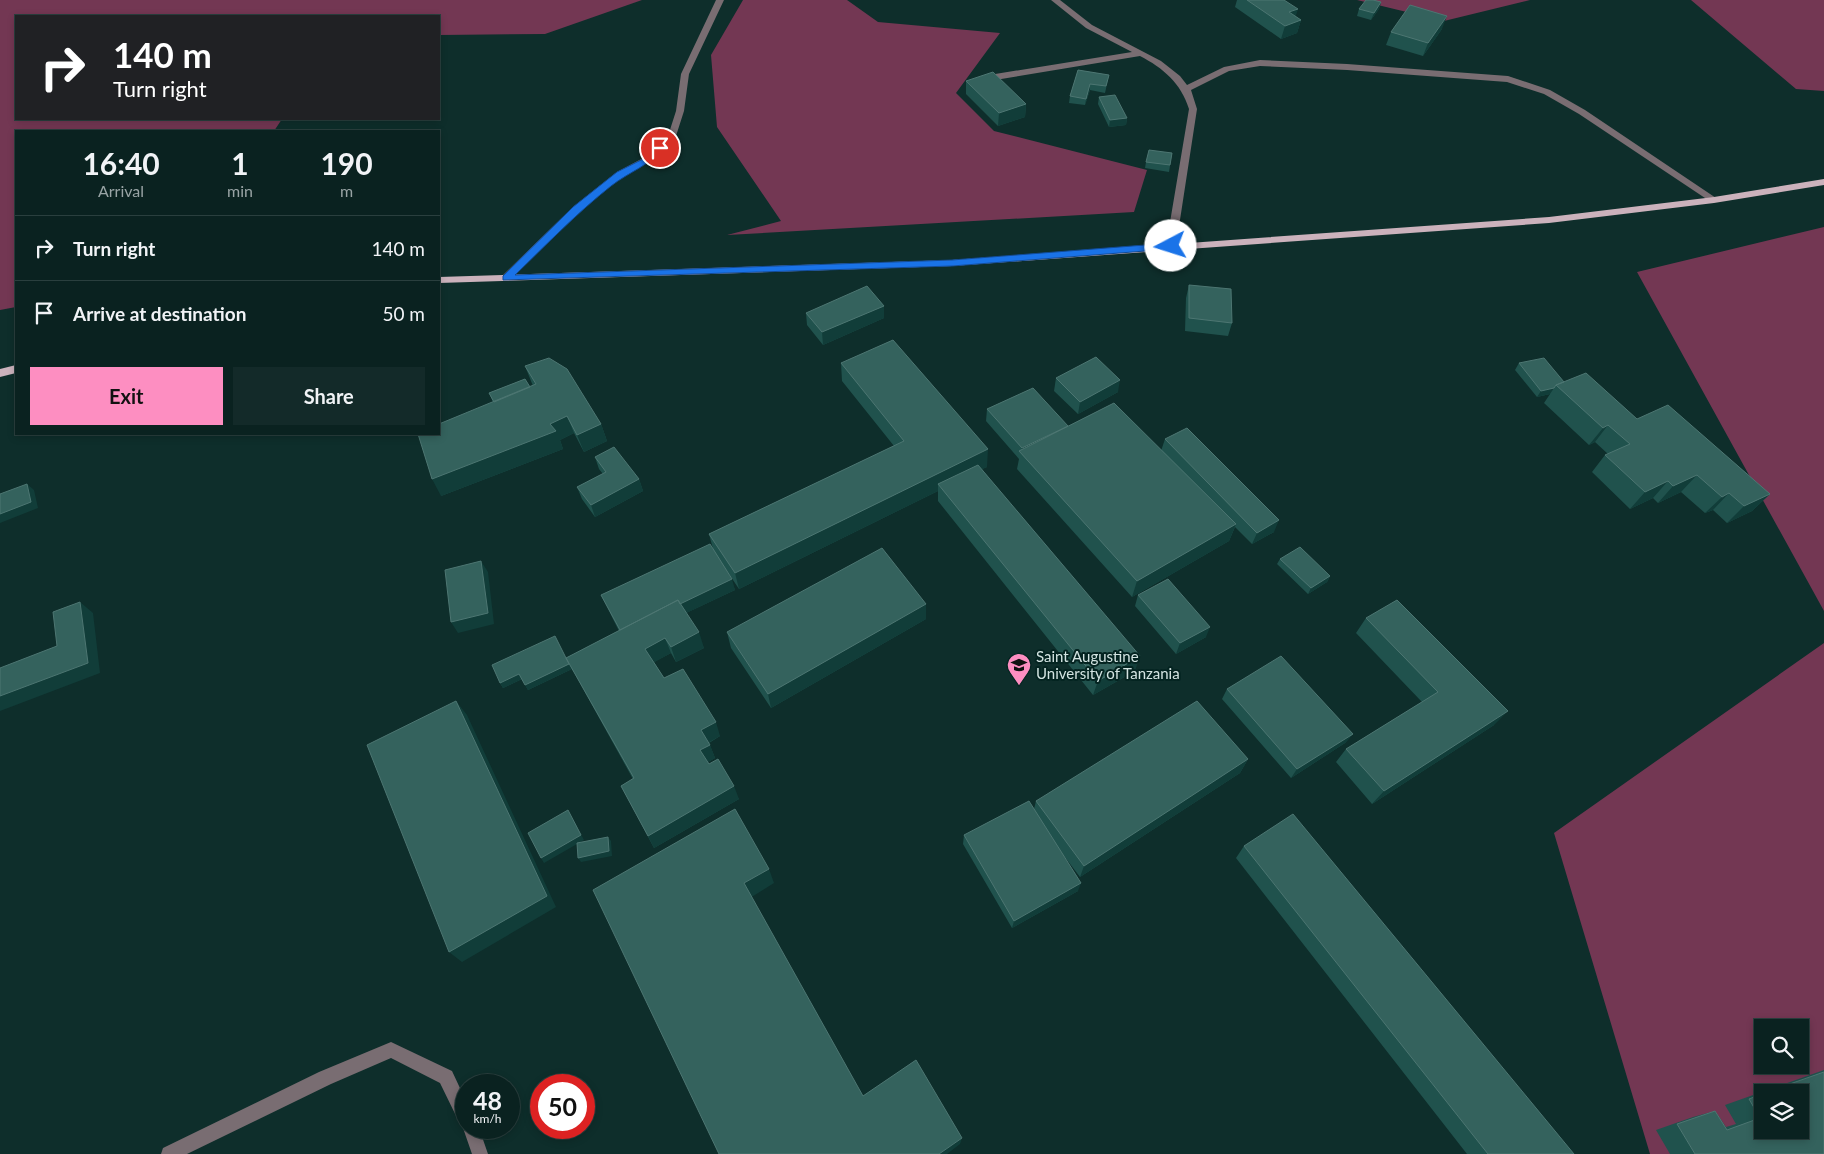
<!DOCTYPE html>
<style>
:root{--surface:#0a2220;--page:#132a29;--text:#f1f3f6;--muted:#99a4a5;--line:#2a3f3e;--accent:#fd8ec1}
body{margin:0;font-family:Lato,sans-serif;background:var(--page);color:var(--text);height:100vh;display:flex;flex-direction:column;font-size:19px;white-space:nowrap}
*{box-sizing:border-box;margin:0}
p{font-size:16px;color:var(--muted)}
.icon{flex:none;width:28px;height:28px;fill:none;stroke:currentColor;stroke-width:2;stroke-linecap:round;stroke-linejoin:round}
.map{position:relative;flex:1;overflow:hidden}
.panel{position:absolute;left:15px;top:130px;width:425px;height:305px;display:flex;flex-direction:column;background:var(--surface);border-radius:0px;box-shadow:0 2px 8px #0003,0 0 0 1px var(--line)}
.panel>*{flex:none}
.top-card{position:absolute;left:15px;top:15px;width:425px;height:105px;border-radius:0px;box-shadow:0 2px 8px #0003,0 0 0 1px var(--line);background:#202124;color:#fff;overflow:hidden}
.controls{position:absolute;left:1754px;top:1019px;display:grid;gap:10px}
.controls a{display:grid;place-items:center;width:55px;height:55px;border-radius:0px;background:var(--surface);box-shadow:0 2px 8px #0003,0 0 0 1px var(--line);font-size:25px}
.speed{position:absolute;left:455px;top:1074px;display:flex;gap:10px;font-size:25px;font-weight:700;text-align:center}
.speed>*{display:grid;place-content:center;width:65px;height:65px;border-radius:50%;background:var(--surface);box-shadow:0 2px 8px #0003,0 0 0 1px var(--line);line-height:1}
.speed small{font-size:12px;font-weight:400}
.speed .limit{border:8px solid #d22;background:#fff;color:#111}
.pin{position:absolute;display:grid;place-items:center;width:42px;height:42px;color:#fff;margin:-21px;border:2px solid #fff;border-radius:50%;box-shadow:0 1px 5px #0007}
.me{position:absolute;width:55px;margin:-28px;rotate:265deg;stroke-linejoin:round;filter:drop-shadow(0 0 4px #0008)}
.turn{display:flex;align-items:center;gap:18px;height:105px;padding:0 15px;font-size:22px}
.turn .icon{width:65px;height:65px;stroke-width:2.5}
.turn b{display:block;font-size:35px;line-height:42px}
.eta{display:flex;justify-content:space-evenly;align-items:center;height:85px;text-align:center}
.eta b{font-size:30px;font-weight:700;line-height:35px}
.action{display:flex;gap:10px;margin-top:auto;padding:10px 15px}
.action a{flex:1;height:58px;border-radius:0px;background:var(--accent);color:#111;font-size:20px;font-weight:700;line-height:58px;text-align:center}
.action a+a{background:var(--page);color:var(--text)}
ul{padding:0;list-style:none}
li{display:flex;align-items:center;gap:15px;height:65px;padding:0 15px;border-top:1px solid var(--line)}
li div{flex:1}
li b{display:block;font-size:19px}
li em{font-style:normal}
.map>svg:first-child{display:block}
.forest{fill:#733753;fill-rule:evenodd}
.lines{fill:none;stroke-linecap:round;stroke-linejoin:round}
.minor{fill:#796d72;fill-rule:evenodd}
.major{fill:#cbb2bc;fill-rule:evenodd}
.wall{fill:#20524d;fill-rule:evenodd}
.shaded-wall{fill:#113d39}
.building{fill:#34625d;stroke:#4d7672}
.route{fill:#1a73e8;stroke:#114b97}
.labels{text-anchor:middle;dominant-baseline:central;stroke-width:4;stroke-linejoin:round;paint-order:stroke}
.poi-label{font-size:15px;fill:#d3e4e2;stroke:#042421;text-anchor:start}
</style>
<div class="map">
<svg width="1824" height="1154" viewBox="0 0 1824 1154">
<rect width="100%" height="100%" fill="#0e2e2b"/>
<path class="forest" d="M0,0H642L545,34L439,35V16H16V119H282L274,131H16V307L0,310Z
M743,0H847L878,22L1000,33L956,93L994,131L1147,170L1134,212L727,235L781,221L717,127L711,55Z
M1357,0H1530L1444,21Z
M1691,0H1824V91L1796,89Z
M1824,227V611L1637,272Z
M1824,643V1154H1650L1554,833ZM1762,1028H1800V1065H1762ZM1762,1092H1800V1130H1762Z"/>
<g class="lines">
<path class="minor" d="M716,0H724L689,74L684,111L675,139L651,161L623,176L579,211L510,280H502V276L573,207L617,172L645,157L668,136L676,111L681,74Z
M1051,0H1060L1092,25L1161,61L1180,76L1187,85L1224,67L1260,60L1347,64L1508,76L1550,90L1585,110L1719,200L1717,202H1711L1579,114L1544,94L1507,82L1347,70L1260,66L1229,71L1191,90L1197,109L1176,246L1171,249L1167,248L1166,246L1189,109C1181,83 1163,68 1140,56L983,82L979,79L983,76L1132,52L1086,28Z
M391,1042L452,1071L466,1101V1128H479L488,1154H472L463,1128L464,1125L460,1124L440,1083L391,1058L331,1084L187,1154H161L163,1148L319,1072Z"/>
<path class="major" d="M1824,179V185L1714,203L1549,223L952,266L439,283V277L952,260L1549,217L1714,197Z
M16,365V373L0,377V369Z"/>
</g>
<path class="wall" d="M1237,0H1284L1295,16L1301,20L1297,33L1281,39L1235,7Z
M1381,2L1379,9L1371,20L1357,16L1359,9Z
M1442,29L1423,56L1386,45L1391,32Z
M1078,70L1109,75L1105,93L1090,90L1085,105L1069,103L1070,96Z
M966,81L1026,104L1025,117L998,126L966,94Z
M1099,97L1127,118L1126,125L1109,127L1098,104Z
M1172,153L1169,172L1145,168L1146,162Z
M1189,285L1232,323L1228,336L1185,331L1186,298Z
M884,306V318L823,345L807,325L806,313Z
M841,363L987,467L982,469L1135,671L1093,695L938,501V491L739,589L727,571L735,590L686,613L704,648L676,662L671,653L654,662L664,678L720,736L709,743L715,758L708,762L739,799L654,848L621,786L633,779L572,669L528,690L522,679L503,688L500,683L566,658L619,631L601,595L713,549L709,534L894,446L842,381Z
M1519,363L1564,382L1637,419L1770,494L1752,511L1727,523L1713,510L1705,513L1681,492L1658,503L1653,498L1630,509L1592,472L1605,455L1608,454L1595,442L1589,445L1544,403L1550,394L1537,397L1515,370Z
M525,366L601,424L607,441L584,452L574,433L560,440L563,449L441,496L493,402L489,393L530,387L533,386Z
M1056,378L1118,392L1078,414L1054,391Z
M987,409L1068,427L1161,451L1165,439L1274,532L1252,544L1235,527L1229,541L1132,597L1017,469L1019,459L986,421Z
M595,457L639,479L643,491L595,517L582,499L577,487L603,474L599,469Z
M1280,559L1330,576L1327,582L1308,594L1277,564Z
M1138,595L1206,637L1176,654L1135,606Z
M1366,618L1494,725L1372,804L1336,762L1346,749L1422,702L1356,633Z
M926,619L771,708L731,648L727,632Z
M1227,689L1353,734L1345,743L1291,778L1222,699Z
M1248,759L1240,773L1080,877L1064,856L1078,891L1012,928L963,844L964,835L1034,809L1036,801Z
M1244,846L1574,1154H1467L1236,858Z
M1824,1070V1154H1670L1656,1130L1693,1117L1715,1111L1726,1127L1736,1124L1725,1105ZM1762,1092H1800L1762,1130Z"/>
<path class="shaded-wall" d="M1381,2L1379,9L1371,20L1374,13Z
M1298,9L1294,22L1289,12Z
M1447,16L1442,29L1423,56L1428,43Z
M1301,20L1297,33L1281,39L1285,26Z
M1090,84V90L1085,105L1086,99Z
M1026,104L1025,117L998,126L999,113Z
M1127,118L1126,125L1109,127L1110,120Z
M884,306V318L823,345L822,332Z
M1120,380L1118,392L1078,414L1080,402Z
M1554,388L1550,394L1537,397L1541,391Z
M567,416L574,433L560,440L563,449L441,496L432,479Z
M601,424L607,441L584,452L577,435Z
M1608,425L1595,442L1589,445L1603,428Z
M1068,426L1066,438L1021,453L1022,448Z
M988,449L987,467L942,489L938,484V491L739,589L735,573Z
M1697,475L1681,492L1658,503L1673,486Z
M639,479L643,491L595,517L591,505Z
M1668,481L1653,498L1630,509L1645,492Z
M27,484L34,490L38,508L0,523V514Z
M1729,493L1713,510L1705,513L1722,497Z
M1770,494L1752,511L1727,523L1744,506Z
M1279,520L1274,532L1252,544L1257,533Z
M1236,524L1229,541L1132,597L1137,581Z
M481,561L488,572L494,624L458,633L451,622Z
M1330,576L1327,582L1308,594L1311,588Z
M732,579L735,590L625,642L620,632Z
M80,602L93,613L100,673L0,711V696L88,663Z
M926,604V619L771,708L768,694Z
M1210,627L1206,637L1176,654L1180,643Z
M699,632L704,648L676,662L671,647Z
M665,638L671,653L651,664L645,649Z
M1140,656L1135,671L1093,695L1098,681Z
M569,664L572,669L528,690L525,685Z
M519,674L522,679L503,688L500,683Z
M456,701L467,715L556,907L462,962L449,952Z
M1508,711L1494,725L1372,804L1384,791Z
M716,722L720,736L706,744L701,730Z
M1353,734L1345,743L1291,778L1297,769Z
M710,745L715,758L705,764L700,750Z
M1248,759L1240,773L1080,877L1084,866Z
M734,786L739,799L654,848L648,836Z
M568,810L584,840L544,863L541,858Z
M608,837L611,841L612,856L581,862L578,858Z
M769,869L774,883L750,898L744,883Z
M1081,883L1078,891L1012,928L1014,921Z
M962,1138L960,1144L947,1154H939Z"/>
<path class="building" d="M1247,0H1284L1298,9L1289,12L1301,20L1285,26Z
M1366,0H1373L1381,2L1374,13L1359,9Z
M1410,5L1447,16L1428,43L1391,32Z
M1078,70L1109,75L1106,86L1090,84L1086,99L1070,96Z
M993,72L1026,104L999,113L966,81Z
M1115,95L1127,118L1110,120L1099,97Z
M1149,150L1172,153L1170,165L1146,162Z
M1189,285L1231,289L1232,323L1189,318Z
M867,286L884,306L822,332L806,313Z
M893,340L988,449L735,573L709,534L904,441L841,363Z
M1096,357L1120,380L1080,402L1056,378Z
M549,358L567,369L601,424L577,435L567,416L550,424L556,431L432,479L418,434H439V424L536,384L525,366Z
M1544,358L1564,382L1556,385L1554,388L1541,391L1519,363Z
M1586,373L1637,419L1668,405L1770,494L1744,506L1729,493L1722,497L1697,475L1673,486L1668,481L1645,492L1605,455L1630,444L1608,425L1603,428L1556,385Z
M525,379L530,387L494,402L489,393Z
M1033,388L1068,426L1022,448L987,409Z
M1114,403L1236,524L1137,581L1019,451Z
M1187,428L1279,520L1257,533L1165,439Z
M614,447L639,479L591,505L577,487L606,472L595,457Z
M978,465L1140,656L1098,681L938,484Z
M27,484L31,502L0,514V494Z
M710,544L732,579L680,604L678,600L620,630L601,595Z
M1300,547L1330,576L1311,588L1280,559Z
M882,548L926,604L768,694L727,632Z
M481,561L488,613L451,622L445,570Z
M1168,579L1210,627L1180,643L1138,595Z
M678,600L699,632L671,647L665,638L645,649L664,678L683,669L716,722L701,730L710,745L700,750L709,764L718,759L734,786L648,836L621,786L634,778L566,658Z
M1397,600L1508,711L1384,791L1346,749L1438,692L1366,618Z
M80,602L88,663L0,696V668L57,646L53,612Z
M555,636L569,664L525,685L519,674L500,683L492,665Z
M1281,656L1353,734L1297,769L1227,689Z
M456,701L547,896L449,952L367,745Z
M1197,701L1248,759L1084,866L1036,801Z
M1029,801L1081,883L1014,921L964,835Z
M735,809L769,869L744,883L863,1096L916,1060L962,1138L939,1154H719L593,890Z
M568,810L581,835L541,858L528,833Z
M1293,814L1574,1154H1488L1244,846Z
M608,837L609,851L578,858L577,843Z
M1824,1072V1154H1695L1677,1124L1715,1111L1727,1130L1760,1118L1749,1099L1762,1094V1130H1800V1092H1767Z"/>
<path class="route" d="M660,145L664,148C650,165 629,172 611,186C577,213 547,244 515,275L952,260L1171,243L1175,246L1171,249L952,266L503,280V276L573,207L617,172L645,158Z"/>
<defs>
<g id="university-pin" transform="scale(1.25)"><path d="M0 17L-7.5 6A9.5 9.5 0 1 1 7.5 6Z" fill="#fd8ec1" stroke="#042421"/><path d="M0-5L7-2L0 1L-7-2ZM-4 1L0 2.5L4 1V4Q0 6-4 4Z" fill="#111"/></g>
</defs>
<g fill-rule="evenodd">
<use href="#university-pin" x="1019" y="665"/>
</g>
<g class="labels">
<g class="poi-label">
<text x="1036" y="656">Saint Augustine<tspan x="1036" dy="17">University of Tanzania</tspan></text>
</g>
</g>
</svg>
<div class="controls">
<a><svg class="icon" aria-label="search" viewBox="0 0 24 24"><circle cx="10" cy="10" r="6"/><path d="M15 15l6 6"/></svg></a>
<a><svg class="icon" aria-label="layers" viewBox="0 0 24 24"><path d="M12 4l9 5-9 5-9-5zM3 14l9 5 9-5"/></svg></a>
</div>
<div class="speed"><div>48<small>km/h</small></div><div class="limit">50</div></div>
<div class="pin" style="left:660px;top:148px;background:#d93025"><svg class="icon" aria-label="arrive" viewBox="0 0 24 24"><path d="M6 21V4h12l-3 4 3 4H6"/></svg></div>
<svg class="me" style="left:1171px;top:246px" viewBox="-20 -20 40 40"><circle r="19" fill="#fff"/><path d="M0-13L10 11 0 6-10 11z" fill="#1a73e8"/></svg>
<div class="top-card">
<div class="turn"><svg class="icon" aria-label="right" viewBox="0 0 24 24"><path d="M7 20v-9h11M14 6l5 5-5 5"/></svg><div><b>140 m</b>Turn right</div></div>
</div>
<section class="panel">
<div class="eta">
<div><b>16:40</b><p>Arrival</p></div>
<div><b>1</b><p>min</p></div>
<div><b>190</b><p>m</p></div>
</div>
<ul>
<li><svg class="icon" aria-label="right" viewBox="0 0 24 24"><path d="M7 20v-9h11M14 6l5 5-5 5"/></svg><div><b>Turn right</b></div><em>140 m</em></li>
<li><svg class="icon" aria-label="arrive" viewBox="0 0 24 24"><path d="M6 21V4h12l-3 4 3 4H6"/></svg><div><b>Arrive at destination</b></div><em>50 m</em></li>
</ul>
<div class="action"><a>Exit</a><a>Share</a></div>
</section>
</div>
